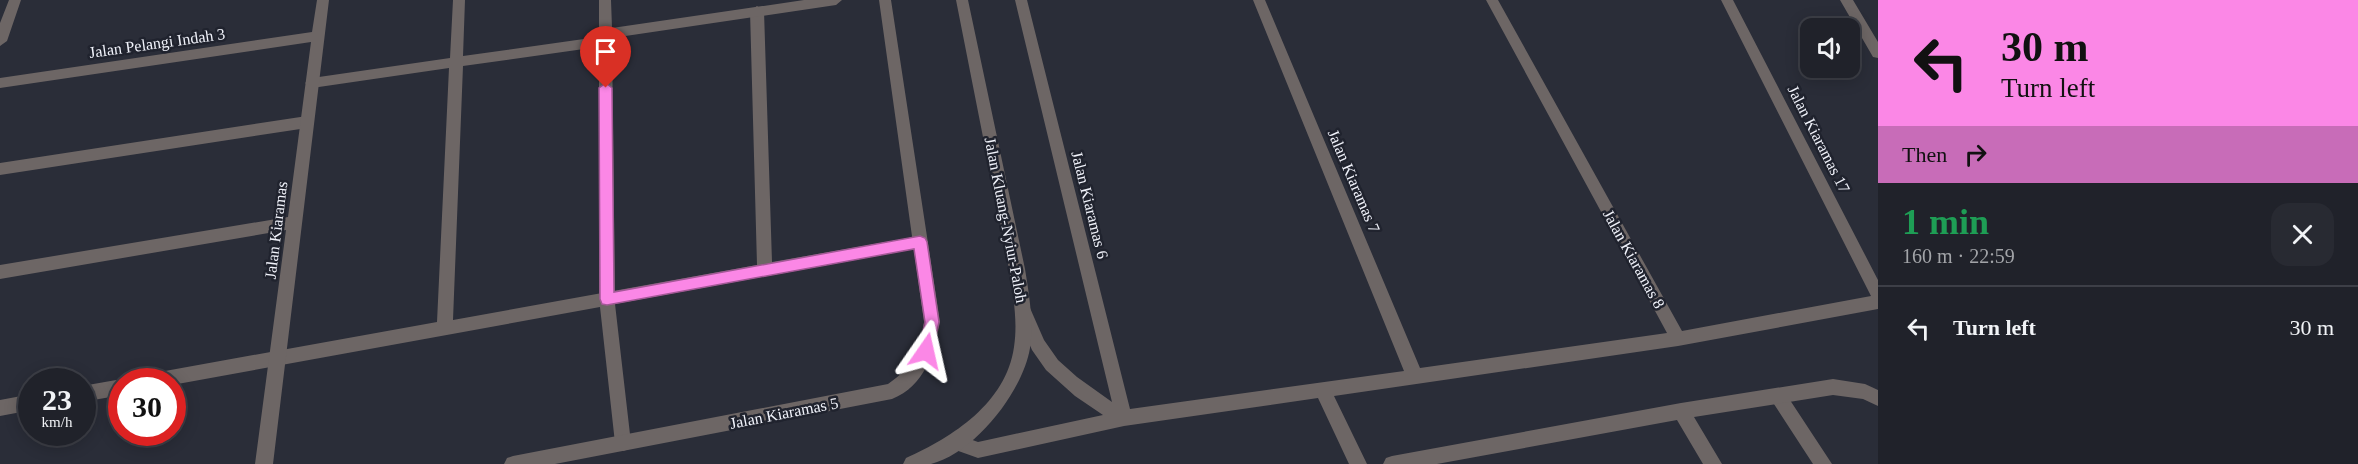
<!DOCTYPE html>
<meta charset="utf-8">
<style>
:root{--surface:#20222a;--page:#282a32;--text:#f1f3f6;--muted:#a2a4a8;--line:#3d3f47}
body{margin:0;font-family:Georgia,serif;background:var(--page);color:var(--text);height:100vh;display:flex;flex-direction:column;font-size:22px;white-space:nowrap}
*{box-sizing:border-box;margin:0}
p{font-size:20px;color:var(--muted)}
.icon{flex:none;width:33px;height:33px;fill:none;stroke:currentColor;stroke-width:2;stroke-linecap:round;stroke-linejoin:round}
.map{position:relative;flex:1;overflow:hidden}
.details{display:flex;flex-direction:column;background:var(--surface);width:480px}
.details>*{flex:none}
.banner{background:#fb87e6;color:#111;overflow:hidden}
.fabs{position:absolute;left:1800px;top:18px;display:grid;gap:12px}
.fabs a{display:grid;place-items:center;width:60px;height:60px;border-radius:12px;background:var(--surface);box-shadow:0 3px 15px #0003,0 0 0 2px var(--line);font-size:30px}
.speed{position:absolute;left:18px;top:368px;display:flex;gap:12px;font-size:30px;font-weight:700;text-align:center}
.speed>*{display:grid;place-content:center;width:78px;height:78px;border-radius:50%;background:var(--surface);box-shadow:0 3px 15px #0003,0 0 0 2px var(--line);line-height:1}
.speed small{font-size:15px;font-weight:400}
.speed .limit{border:9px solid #d22;background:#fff;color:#111}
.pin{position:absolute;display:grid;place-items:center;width:51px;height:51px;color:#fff;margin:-62px -26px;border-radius:50% 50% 50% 0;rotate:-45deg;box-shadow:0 0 6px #0007}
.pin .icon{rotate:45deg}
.me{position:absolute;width:66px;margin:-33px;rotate:11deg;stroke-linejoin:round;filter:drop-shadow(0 0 4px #0008)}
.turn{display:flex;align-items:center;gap:21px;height:126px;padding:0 24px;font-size:27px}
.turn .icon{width:78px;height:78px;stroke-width:2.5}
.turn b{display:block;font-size:42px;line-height:51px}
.then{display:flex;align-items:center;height:57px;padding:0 24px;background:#0003;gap:12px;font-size:22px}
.round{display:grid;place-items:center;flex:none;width:63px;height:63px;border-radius:18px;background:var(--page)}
.headline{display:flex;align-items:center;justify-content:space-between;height:102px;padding:0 24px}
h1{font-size:36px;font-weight:800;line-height:45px;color:#1e9e55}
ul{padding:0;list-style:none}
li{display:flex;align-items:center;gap:18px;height:84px;padding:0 24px;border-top:2px solid var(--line)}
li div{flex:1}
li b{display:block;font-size:22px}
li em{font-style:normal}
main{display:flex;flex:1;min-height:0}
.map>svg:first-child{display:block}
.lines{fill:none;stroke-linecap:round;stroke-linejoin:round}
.service{fill:#6d6665;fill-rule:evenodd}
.minor{fill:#6d6665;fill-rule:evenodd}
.tertiary{fill:#6d6665;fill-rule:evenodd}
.route{fill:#fb87e6;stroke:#a35896;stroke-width:1.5}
.labels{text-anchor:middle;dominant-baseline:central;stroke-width:5;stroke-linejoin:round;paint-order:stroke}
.street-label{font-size:16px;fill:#f1f3fb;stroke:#20232e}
</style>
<main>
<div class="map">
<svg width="1878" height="464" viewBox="0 0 1878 464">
<rect width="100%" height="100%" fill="#2a2d38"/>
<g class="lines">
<path class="service" d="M453,0H465L463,56L605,36L612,41L605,46L463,66L453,320L757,265L750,11L757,6L764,11L772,262L920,236L925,237L928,242L925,247L615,304L631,443L629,449L623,451L617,449L615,443L600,307L172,385V381H146L148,376L154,373L437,322L449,68L312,88L305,83L312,78L450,58Z
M1840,0H1853L1878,42V58L1873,57Z
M307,116L312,118L314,122L312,126L307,128L0,175V163Z
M122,379L126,381H122V395L82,402V386Z
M1778,388L1784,391L1832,464H1813L1772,401L1770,396L1772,391Z
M32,394V410L0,416V400Z"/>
<path class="minor" d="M9,0H21L7,41L0,46V23Z
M317,0H329L273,464H255L286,230L0,279V265L288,217L311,42L0,88V78L312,32Z
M599,0H611L612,28L804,0H842L836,5L612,38L615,299L613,304L607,306L601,304L599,299Z
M879,0H891L940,322C934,353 925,386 892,399L555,464H504L507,458L513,456L888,384C915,365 918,353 924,322Z
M1015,0H1027L1130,409L1404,371L1253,0H1265L1420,368L1667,333L1486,0H1498L1682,331L1871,296L1721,0H1733L1878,280V309L1678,346L1334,396L1367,464H1349L1318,398L1124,426L978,458L950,448L948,442L950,436L956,434L978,442L1103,415L1075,396L1046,370L1032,350L1016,313L1018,308L1024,306L1030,308L1044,340L1058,360L1077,377L1112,402Z
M1833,379L1865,384L1878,390V406L1863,399L1833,395L1694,417L1722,464H1703L1677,420L1437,464H1383L1386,458L1392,456L1681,403Z"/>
<path class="tertiary" d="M956,0H968L1025,269C1029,294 1034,322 1030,348C1023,391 975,453 931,464C923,464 912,464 903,464L906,458C953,437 1006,403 1014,347C1018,321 1013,294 1009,269Z"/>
</g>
<path class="route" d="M606,83L612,88L614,292L920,236L925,238L927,242L939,322L931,356L926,357L921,356L919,351L925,322L914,249L607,305L602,304L600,299L599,88Z"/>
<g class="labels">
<g class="street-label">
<text transform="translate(157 43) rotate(-8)">Jalan Pelangi Indah 3</text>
<text transform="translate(1819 139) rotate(63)">Jalan Kiaramas 17</text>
<text transform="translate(1354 181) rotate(67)">Jalan Kiaramas 7</text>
<text transform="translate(1090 205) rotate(76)">Jalan Kiaramas 6</text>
<text transform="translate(1006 220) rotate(79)">Jalan Kluang-Nyiur-Paloh</text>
<text transform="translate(276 230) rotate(-83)">Jalan Kiaramas</text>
<text transform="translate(1634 259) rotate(61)">Jalan Kiaramas 8</text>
<text transform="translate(784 413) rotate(-11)">Jalan Kiaramas 5</text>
</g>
</g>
</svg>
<div class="fabs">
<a><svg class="icon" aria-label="sound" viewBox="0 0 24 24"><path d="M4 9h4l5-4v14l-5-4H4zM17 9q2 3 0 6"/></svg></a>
</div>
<div class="speed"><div>23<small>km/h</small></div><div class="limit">30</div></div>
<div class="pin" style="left:606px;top:88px;background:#d93025"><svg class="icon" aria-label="arrive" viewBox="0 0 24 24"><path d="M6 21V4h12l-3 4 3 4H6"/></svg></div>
<svg class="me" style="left:926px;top:351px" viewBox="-20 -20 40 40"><path d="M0-17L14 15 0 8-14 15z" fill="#fb87e6" stroke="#fff" stroke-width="4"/></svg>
</div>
<section class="details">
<div class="banner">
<div class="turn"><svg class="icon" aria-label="left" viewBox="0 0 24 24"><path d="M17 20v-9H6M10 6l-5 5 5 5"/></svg><div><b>30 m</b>Turn left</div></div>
<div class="then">Then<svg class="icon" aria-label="right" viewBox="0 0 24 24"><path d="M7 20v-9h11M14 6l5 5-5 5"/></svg></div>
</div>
<div class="headline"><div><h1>1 min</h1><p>160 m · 22:59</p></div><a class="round"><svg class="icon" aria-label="close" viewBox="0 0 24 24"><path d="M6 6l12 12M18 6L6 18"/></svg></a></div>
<ul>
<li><svg class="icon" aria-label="left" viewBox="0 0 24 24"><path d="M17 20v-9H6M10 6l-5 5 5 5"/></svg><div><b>Turn left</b></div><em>30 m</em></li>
</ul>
</section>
</main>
